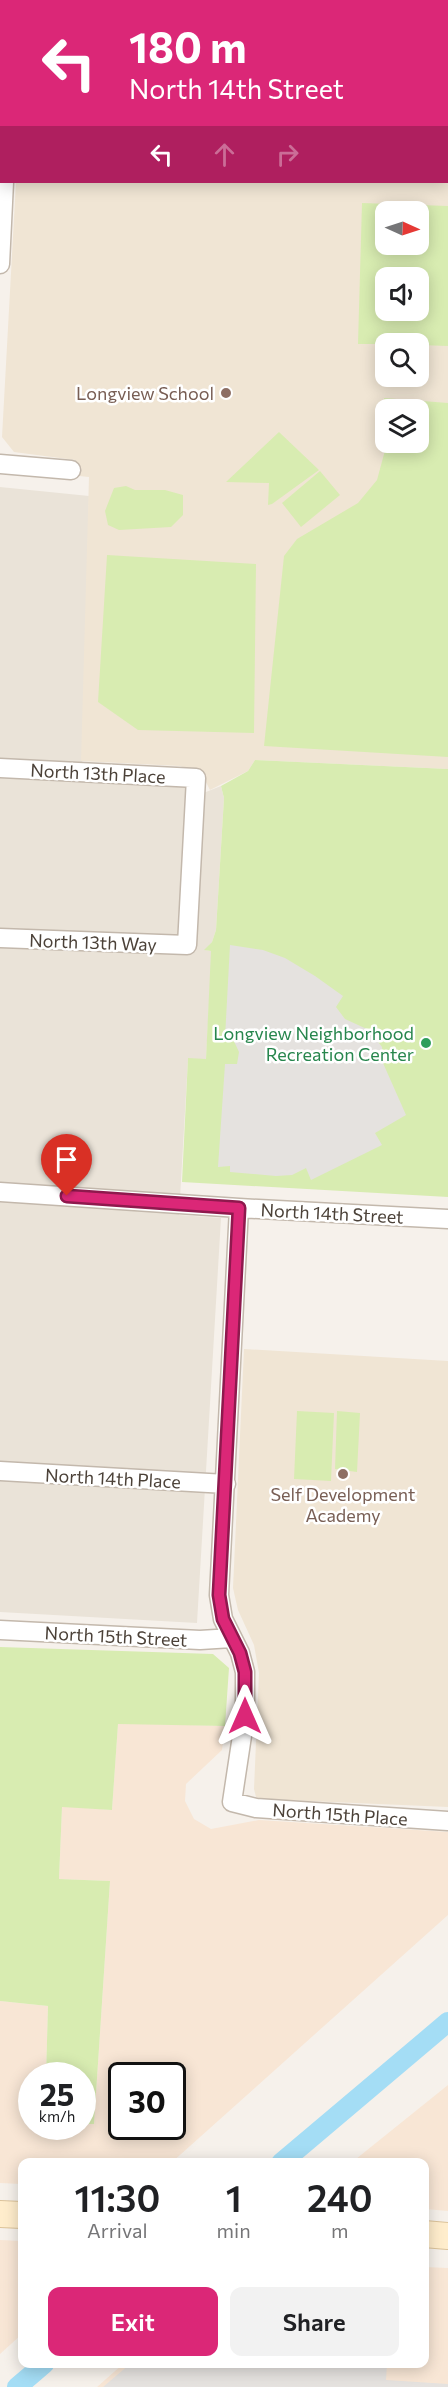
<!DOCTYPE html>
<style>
:root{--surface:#fff;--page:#f2f2f2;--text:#202124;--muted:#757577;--accent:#db2777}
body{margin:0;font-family:Commissioner,sans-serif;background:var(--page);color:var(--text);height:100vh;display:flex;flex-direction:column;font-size:22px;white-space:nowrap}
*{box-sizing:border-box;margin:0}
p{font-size:20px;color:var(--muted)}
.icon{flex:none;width:33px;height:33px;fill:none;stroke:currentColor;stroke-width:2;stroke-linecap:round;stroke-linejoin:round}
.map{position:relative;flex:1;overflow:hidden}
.sheet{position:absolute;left:18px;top:2158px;width:411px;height:210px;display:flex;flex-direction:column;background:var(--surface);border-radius:12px;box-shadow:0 3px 15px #0003}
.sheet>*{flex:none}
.banner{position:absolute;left:0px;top:0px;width:448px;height:183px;box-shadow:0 3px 15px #0003;background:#db2777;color:#fff;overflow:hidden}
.needle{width:39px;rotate:93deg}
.buttons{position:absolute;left:375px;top:201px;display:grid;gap:12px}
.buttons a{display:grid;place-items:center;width:54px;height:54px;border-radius:12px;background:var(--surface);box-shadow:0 3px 15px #0003;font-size:30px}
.speed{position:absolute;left:18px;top:2062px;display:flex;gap:12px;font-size:30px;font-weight:700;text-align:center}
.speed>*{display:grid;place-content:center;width:78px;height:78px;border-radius:50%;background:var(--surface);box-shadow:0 3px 15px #0003;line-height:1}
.speed small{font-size:15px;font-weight:400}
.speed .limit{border:3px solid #111;border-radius:9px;background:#fff;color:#111}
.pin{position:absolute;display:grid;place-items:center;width:51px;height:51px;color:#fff;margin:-62px -26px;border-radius:50% 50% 50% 0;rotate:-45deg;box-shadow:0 0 6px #0007}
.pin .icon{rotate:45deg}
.me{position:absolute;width:66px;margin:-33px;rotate:0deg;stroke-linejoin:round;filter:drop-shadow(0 0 4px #0008)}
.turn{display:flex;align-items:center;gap:21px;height:126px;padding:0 30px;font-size:27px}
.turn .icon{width:78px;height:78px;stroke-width:2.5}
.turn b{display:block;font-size:42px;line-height:51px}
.lanes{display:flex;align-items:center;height:57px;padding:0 30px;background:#0003;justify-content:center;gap:30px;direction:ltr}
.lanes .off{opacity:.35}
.eta{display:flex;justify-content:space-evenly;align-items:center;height:102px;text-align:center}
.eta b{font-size:36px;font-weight:600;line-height:42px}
.primary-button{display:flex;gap:12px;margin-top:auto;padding:12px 30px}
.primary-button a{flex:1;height:69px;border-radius:12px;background:var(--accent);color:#fff;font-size:24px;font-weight:600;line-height:69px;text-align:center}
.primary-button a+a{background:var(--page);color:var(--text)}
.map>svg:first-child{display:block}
.residential{fill:#eae3d8}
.commercial{fill:#f8e6d5;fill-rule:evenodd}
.education{fill:#f0e5d4;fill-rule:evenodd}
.green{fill:#d8ecb1;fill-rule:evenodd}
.parking{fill:#e5e2df}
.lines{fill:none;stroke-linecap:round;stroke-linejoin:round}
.canal{stroke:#a4ddf5;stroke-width:20}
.minor-casing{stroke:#c3b8ac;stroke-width:21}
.secondary-casing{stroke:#dcc39a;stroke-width:28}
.minor{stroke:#fff;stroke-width:18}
.secondary{stroke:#ffedcc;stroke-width:26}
.route-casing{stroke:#8e194d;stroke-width:15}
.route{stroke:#db2777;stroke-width:10}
.education-dot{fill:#8d6e63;stroke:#fff;stroke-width:2}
.leisure-dot{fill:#2e9e5b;stroke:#fff;stroke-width:2}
.labels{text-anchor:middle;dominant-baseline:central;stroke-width:5;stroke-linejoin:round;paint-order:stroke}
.education-label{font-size:18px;fill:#785e54;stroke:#fff;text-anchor:end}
.street-label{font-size:18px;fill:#4b4138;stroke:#fff}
.leisure-label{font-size:18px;fill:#27864d;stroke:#fff;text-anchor:end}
</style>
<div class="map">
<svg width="448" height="2387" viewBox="0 0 448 2387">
<rect width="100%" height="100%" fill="#f6f1eb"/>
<path class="residential" d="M0,487L89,496L82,772L196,778V796L221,786L224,798L216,930L212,942L205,950L212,951L206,1059H188L179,1215L221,1218L197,1623L0,1612Z"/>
<path class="commercial" d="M118,1723L225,1726L222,1750L186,1784L185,1801L194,1819L211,1829L259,1820L448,1832V1915L171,2163H22V2184L0,2183V2001L48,2006L46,2076H32V2127H82L83,2124H94L110,1881L59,1879L62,1806L112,1810ZM122,2076H172V2127H122Z
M448,2085V2211L425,2209L424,2163H351Z
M0,2240L22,2241V2334L0,2354Z
M425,2267L448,2268V2387H97L123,2364H424Z"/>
<path class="education" d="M25,0H448V769L255,760L248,771L210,790L205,780L199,773L180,766L81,761L89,477L79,476L80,467L75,460L14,452L2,437L16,182H447V2ZM386,212H418V244H386ZM386,278H418V310H386ZM386,344H418V376H386ZM386,410H418V442H386Z
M244,1349L448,1361V1807L262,1799L256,1797L254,1789L259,1673L254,1645L238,1610L233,1588Z"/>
<path class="green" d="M362,203L448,206V346L419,345L418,344H358ZM386,212H418V244H386ZM386,278H418V310H386Z
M384,398L448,403V757L264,746L284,556L297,539L358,503L377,480L387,443L418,442V410H386L385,421Z
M279,432L319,470L272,504L268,505L269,483L226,482Z
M320,471L340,495L301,527L282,503Z
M126,486L135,490H165L183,495V515L171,527L119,530L108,525L105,511L114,488Z
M107,555L256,564L254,733L138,730L98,702Z
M255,760L448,769V1197L182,1182L188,1058L206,1059L211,951L204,950L212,942L216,930L224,798L221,786L248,771Z
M297,1411L334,1413L331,1481L294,1479Z
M337,1411L360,1413L357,1472L335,1469Z
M0,1647L213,1654L229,1668L225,1726L118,1724L112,1810L62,1807L59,1879L110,1881L94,2124H83L82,2076H46L48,2006L0,2001Z"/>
<path class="parking" d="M230,945L263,950L285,958L315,976L343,996L336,1007L345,1019L369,1030L382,1047L383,1063L406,1115L375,1133L382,1145L311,1180L306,1168L292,1175L276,1176L230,1172V1166L218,1167L225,1064H237L239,1052L233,1039L225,1038Z
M130,2364H387L386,2380L448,2384V2387H103Z"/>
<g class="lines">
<path class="canal" d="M281,2163L448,2022
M17,2387L44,2364"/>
<g class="minor-casing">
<path id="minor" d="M14,2V0
M0,264L4,182
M0,464L71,470
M0,768L196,778L187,945L0,938
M0,1192L239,1208L448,1219
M239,1208L219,1595L223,1619L240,1653L245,1672V1716L232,1802L256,1808L448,1821
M0,1471L226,1484
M0,1630L200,1640L232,1638"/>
</g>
<g class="secondary-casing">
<path id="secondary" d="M0,2214L22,2215
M424,2234L448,2236"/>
</g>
<use href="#minor" class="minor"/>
<use href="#secondary" class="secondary"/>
</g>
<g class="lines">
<g class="route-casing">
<path id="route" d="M67,1196L239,1208L219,1595L223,1619L240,1653L245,1672V1716"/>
</g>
<use href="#route" class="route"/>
</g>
<g class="education-dot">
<circle cx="226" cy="393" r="6"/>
<circle cx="343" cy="1474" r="6"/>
</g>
<circle class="leisure-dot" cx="426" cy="1043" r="6"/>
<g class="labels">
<g class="education-label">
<text x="214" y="393">Longview School</text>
<text x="343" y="1494" text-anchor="middle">Self Development<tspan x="343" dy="21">Academy</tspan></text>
</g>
<g class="street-label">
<text transform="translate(98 773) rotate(3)">North 13th Place</text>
<text transform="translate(93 942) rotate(2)">North 13th Way</text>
<text transform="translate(332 1213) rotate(3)">North 14th Street</text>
<text transform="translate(113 1478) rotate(3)">North 14th Place</text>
<text transform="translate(116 1636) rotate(3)">North 15th Street</text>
<text transform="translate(340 1814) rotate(4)">North 15th Place</text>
</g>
<g class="leisure-label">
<text x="414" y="1033">Longview Neighborhood<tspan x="414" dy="21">Recreation Center</tspan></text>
</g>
</g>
</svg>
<div class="buttons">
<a><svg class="needle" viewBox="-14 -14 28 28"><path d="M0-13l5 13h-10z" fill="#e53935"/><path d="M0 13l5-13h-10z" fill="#757577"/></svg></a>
<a><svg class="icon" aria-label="sound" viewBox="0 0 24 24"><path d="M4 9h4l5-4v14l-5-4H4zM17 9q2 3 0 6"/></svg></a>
<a><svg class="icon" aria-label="search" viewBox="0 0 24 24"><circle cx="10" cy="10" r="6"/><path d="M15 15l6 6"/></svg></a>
<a><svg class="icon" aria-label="layers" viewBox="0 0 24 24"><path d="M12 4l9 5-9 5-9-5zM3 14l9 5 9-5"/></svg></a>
</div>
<div class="speed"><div>25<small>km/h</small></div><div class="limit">30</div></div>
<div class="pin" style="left:67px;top:1196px;background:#d93025"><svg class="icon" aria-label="arrive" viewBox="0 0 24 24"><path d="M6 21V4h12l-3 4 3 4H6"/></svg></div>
<svg class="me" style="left:245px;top:1716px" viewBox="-20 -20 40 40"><path d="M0-17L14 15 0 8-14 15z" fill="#db2777" stroke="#fff" stroke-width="4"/></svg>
<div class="banner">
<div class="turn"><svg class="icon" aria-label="left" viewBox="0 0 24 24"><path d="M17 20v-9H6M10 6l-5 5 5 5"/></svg><div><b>180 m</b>North 14th Street</div></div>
<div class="lanes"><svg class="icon" aria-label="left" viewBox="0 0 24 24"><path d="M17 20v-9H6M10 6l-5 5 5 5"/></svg><svg class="icon off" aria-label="ahead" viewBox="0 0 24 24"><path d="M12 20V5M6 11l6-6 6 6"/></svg><svg class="icon off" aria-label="right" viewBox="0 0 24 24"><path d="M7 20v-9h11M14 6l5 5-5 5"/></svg></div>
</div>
<section class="sheet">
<div class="eta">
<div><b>11:30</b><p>Arrival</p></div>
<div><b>1</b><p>min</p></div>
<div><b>240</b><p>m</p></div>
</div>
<div class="primary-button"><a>Exit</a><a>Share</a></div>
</section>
</div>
